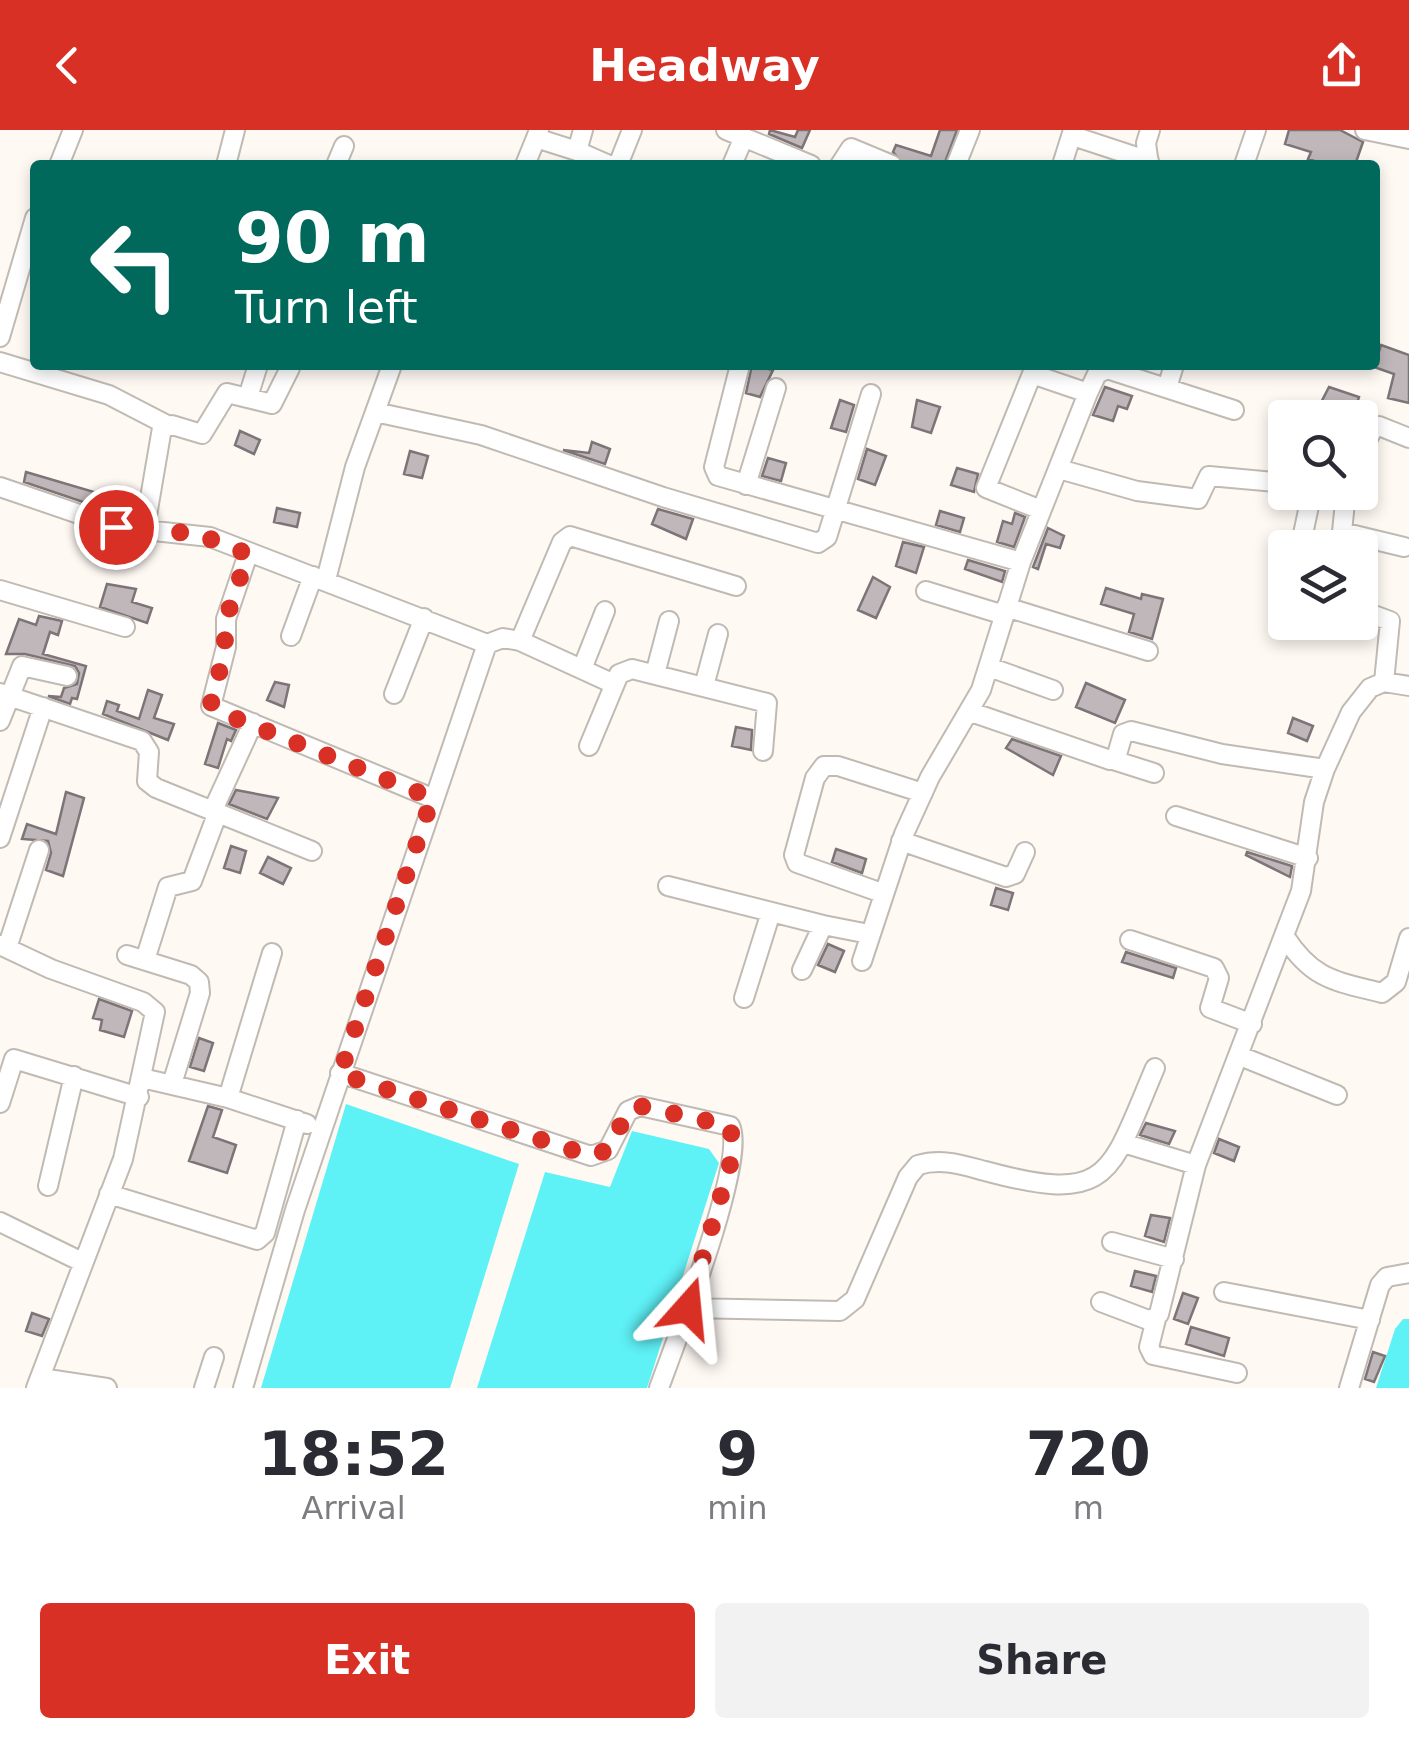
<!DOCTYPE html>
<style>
:root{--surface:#fff;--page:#f2f2f3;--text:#2b2b33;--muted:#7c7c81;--accent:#d93025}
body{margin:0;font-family:"DejaVu Sans",sans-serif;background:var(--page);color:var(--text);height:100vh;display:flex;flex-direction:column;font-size:38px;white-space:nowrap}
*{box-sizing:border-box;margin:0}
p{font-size:32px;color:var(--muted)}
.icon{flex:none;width:55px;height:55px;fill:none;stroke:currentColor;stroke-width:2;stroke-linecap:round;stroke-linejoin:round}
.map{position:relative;height:1258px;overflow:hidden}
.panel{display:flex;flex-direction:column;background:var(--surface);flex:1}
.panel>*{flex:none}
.hud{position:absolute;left:30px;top:30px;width:1350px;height:210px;border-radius:10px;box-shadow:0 5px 15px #0003;background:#00695c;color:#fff;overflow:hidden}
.fabs{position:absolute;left:1268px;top:270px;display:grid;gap:20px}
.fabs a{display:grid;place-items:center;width:110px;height:110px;border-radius:10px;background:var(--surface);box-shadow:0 5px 15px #0003;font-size:50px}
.pin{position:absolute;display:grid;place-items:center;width:85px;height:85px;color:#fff;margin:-42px;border:5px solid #fff;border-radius:50%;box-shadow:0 2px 10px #0007}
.me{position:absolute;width:110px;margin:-55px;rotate:18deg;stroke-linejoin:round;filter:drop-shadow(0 0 8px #0008)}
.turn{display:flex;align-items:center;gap:35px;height:210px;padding:0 40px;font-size:45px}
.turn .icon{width:130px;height:130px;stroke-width:2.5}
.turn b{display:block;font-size:70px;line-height:85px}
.eta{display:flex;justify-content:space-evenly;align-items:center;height:170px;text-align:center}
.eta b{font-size:60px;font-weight:800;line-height:70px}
.primary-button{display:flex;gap:20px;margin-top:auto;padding:20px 40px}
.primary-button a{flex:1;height:115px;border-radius:10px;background:var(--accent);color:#fff;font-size:40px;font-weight:800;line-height:115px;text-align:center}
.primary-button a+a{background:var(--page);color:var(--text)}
header{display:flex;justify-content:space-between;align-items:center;height:130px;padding:0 40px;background:var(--accent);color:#fff;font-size:45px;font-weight:800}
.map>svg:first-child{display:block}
.water{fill:#5ef2f7}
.building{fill:#c0b7bb;stroke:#7d7478;stroke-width:2.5}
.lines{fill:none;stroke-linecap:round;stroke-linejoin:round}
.minor-casing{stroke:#c0bab3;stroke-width:22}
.minor{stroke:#fff;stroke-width:18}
.route{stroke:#d93025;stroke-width:18;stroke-dasharray:0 32.4}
</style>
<header><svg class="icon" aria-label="back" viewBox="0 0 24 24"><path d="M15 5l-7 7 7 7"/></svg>Headway<svg class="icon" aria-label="share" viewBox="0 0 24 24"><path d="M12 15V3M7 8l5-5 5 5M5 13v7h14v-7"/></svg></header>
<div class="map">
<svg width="1409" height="1258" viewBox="0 0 1409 1258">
<rect width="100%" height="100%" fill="#fff9f4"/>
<path class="water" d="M346,974L519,1034L450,1258H261Z
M632,1001L709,1019L719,1033L647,1258H477L545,1042L610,1057Z
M1403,1189H1409V1258H1376L1395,1199Z"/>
<path class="building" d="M770,0L795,7L798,0H810L802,18L769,4Z
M940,0H957L944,35H904L893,22L896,15L931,26Z
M1289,0H1340L1363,12L1355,35H1327L1308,29L1311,22L1285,14Z
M1381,215L1409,225V273L1388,268L1394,244L1374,237Z
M752,235L773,240L760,267L746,263Z
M1105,257L1132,266L1127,279L1118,276L1113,291L1093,285Z
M1329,257L1359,267L1354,283L1336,277L1333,288H1313Z
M840,270L854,275L846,302L831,298Z
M917,270L940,277L931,303L912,297Z
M240,301L260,310L254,324L235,315Z
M592,312L610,319L605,334L563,320L589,323Z
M867,319L886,326L875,355L858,349Z
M410,321L428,326L422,348L404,344Z
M768,328L786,333L781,351L762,346Z
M957,338L978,344L974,362L951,355Z
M26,342L101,364L98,377L24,352Z
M277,378L300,383L297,397L274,392Z
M658,379L693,389L686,409L652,394Z
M940,381L964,388L960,402L936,395Z
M1015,383L1025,387L1014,417L997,412L1003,391L1012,394Z
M1048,398L1064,406L1060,418L1046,414L1038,439L1033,437Z
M91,401L109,407L104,427L86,423Z
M903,412L924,417L916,443L896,436Z
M968,430L1005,441L1002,452L965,439Z
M873,447L890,457L876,488L858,480Z
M107,454L136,459L132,472L152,478L147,493L100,477Z
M1106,458L1141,469L1142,464L1163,469L1152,509L1129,502L1134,484L1101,474Z
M39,486L62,491L58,505L50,502L43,524L86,536L77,569L72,568L70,574L48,566L61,567L64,558L77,554L79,543L75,536L25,524H6L19,489L36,495Z
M275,552L289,555L284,577L267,570Z
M1086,553L1125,570L1115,593L1076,577Z
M148,560L162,565L154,588L174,594L168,610L103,584L107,571L119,575L117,581L139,589Z
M1293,588L1313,596L1307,611L1288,603Z
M218,593L236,600L231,611L227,609L218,638L205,634Z
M736,597L752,600L751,620L732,616Z
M1012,609L1061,626L1053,645L1006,618Z
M236,660L278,668L267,689L229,674Z
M66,662L84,668L63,746L46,740L51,723L48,711L22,709L27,694L56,704Z
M231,716L246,721L240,743L224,738Z
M836,719L866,729L862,743L832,732Z
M1247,722L1292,736L1290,747L1246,725Z
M268,727L291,738L283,754L260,743Z
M996,758L1013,763L1008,780L991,775Z
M828,814L844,821L835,842L818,835Z
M1126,822L1176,838L1173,848L1122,832Z
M99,869L132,881L124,907L100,900L102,890L93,888Z
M199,908L213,913L204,941L190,937Z
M208,976L222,980L213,1007L236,1015L227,1043L189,1031Z
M1146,993L1175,1001L1169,1014L1140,1005Z
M1219,1009L1239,1017L1234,1031L1214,1023Z
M1151,1085L1170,1088L1164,1112L1145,1106Z
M1135,1141L1156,1146L1152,1162L1131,1156Z
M1183,1163L1198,1168L1188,1194L1174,1189Z
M32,1183L49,1189L42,1206L26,1201Z
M1191,1197L1229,1208L1224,1226L1186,1214Z
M1373,1222L1385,1226L1374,1252L1365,1249Z"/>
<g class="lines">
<g class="minor-casing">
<path id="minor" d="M539,0L536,8L577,21L583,0
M726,0L811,35
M1365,0L1409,9
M1073,6L1149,31
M577,21L609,35
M1245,32L1256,0
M59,35L73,0
M226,35L235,0
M336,35L344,16
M525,35L536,8
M618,35L632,0
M732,35L744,7
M840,35L851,18L892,35
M956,35L970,0
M1062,35L1073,0
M1149,35L1146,13L1150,0
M0,207L35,88
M0,232L109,265L167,295
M740,235L714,337L718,346L1021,432
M1032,244L986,358L1041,380
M1167,258L1174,235
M1088,263L1097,244L1107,239L1234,280
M248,267L258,235
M375,282L392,235
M1360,324L1373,299L1379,296L1409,308
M1059,339L1137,361L1198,369L1209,346L1285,353
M746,355L776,258
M0,357L117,397L210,407L487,514L503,508L520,511L614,554
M1346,362L1342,402L1404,417
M144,403L162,298L172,295L202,304L227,263L272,274L290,238
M1300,418L1312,362
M248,424L226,489V517L211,576L432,668
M326,450L355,337L375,282L481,305L663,367L818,413L827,407L871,264
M0,460L125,497
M926,461L1004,485
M1006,477L1148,521
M1360,480L1390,491L1384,552
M291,506L313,446
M520,511L562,412L570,406L736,456
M989,537L1053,560
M582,539L605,481
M655,544L669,491
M704,556L718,504
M0,563L142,611L149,622L147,651L156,658L312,721
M394,564L424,488
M971,582L1110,630L1116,628L1123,604L1131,601L1222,624L1325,639
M0,591L22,536L67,546
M589,616L619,544L632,539L767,573L763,621
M1113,630L1154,643
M213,680L253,593
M1176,686L1308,728
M0,708L43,577
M901,711L1006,747L1015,744L1025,722
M668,756L823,795
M882,763L797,733L794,725L815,648L824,636H838L923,663
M1285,807C1313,850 1335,851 1382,863L1396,852L1409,808
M1130,810L1214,838L1219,848L1210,878L1252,894
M0,815L51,839L143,872L155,882L123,1029L36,1258
M7,818L39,720
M127,825L191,845L199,852L200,863L172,954
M145,830L168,757L192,751L218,682
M862,831L904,704L930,647L981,560L1021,432L1088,263L1032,244L1035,235
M802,840L823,795L869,804
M744,868L771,782
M1240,926L1337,965
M340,943L591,1026L608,1020L628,981L640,976L730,996C748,1028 674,1216 659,1258
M142,948L228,968L307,994
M228,968L272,823
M0,973L14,929L139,967
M1123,1013L1196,1035
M48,1056L74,946
M109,1064L257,1110L265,1103L297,990
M0,1092L82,1132
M1112,1112L1174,1129
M1224,1162L1370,1190
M1101,1172L1151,1191L1159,1184L1196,1035L1301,761L1314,672L1325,639L1351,582L1370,558L1384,552L1409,556
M688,1178L840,1181L855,1169L908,1047L918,1035C942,1028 962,1035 985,1041C1111,1075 1109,1046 1155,938
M1156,1189L1149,1217L1153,1225L1237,1243
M41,1248L107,1258
M204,1258L214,1227
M243,1258L295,1080L487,514
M1349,1258L1380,1155L1387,1147L1409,1143"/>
</g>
<use href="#minor" class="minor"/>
</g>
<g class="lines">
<path class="route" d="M116,397L144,403L193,402L248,424L226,489L224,528L210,570L215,580L432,668L340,944L591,1026L608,1020L628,981L640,976L730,996L734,1021L688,1178"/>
</g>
</svg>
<div class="fabs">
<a><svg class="icon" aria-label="search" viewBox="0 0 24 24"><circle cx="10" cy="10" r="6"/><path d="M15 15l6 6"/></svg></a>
<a><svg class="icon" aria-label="layers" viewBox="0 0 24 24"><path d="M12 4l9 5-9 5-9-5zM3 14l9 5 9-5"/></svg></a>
</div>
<div class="pin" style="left:116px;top:397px;background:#d93025"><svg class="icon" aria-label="arrive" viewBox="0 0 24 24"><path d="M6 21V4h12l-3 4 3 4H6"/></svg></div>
<svg class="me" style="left:688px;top:1178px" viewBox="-20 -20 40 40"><path d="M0-17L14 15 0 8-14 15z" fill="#d93025" stroke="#fff" stroke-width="4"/></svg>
<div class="hud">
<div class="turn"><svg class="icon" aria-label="left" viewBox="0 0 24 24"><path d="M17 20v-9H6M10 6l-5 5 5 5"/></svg><div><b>90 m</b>Turn left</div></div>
</div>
</div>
<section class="panel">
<div class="eta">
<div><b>18:52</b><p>Arrival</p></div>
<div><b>9</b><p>min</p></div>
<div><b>720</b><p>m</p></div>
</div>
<div class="primary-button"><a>Exit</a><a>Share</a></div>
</section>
